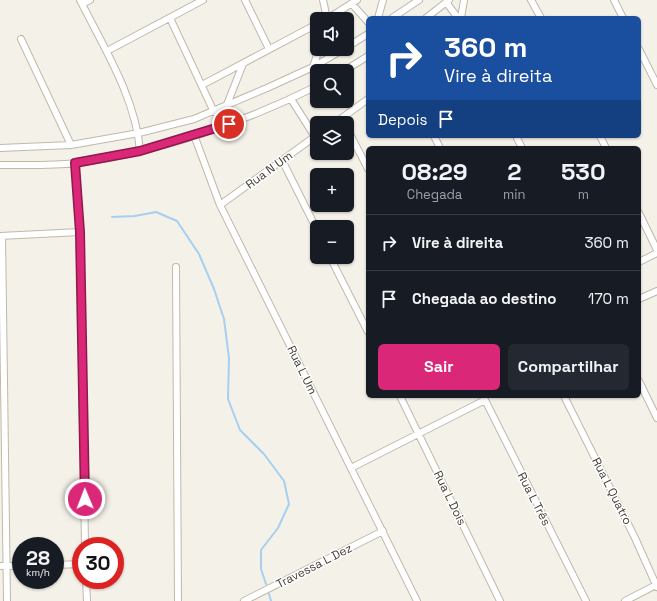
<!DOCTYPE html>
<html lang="pt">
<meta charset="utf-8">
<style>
:root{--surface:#171b24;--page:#242831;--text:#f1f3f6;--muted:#9ea1a6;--line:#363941;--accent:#db2777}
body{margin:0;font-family:"Space Grotesk",sans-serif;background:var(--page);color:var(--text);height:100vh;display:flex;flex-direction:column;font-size:15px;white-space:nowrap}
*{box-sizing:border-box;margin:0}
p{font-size:13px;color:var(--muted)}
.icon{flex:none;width:22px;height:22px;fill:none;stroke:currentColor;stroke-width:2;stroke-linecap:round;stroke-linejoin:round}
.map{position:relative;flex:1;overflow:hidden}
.drawer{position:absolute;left:366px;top:146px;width:275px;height:252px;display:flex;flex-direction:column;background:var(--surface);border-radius:6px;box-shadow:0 1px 3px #0004}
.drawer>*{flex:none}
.banner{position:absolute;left:366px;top:16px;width:275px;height:122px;border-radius:6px;box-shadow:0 1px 3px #0004;background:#1a4fa0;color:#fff;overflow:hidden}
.fabs{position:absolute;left:310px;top:12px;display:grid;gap:8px}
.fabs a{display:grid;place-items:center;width:44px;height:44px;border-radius:6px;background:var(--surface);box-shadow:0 1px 3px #0004;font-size:20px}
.speed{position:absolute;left:12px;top:537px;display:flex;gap:8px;font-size:20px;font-weight:700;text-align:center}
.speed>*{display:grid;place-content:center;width:52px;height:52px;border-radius:50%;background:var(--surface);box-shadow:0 1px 3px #0004;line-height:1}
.speed small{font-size:10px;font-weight:400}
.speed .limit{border:6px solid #d22;background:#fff;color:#111}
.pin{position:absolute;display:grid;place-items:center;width:34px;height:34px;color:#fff;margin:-17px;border:2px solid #fff;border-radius:50%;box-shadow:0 1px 4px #0007}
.me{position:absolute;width:44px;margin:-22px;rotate:359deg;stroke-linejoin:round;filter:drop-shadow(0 0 3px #0008)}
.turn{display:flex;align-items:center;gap:14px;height:84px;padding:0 12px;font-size:18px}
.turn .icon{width:52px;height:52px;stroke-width:2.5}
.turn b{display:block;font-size:28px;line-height:34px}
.then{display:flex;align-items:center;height:38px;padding:0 12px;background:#0003;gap:8px;font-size:15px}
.eta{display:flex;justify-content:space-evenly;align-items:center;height:68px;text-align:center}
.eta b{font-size:24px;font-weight:800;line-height:28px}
.button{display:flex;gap:8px;margin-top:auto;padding:8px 12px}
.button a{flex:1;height:46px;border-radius:6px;background:var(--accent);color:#fff;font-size:16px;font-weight:800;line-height:46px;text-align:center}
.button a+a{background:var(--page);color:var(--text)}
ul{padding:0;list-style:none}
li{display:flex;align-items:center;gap:12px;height:56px;padding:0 12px;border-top:1px solid var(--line)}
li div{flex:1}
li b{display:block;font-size:15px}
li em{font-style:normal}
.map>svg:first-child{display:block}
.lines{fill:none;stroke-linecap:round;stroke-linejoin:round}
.stream{stroke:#a6cff0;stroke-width:2}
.minor-casing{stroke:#c0b9ab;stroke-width:8}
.minor{stroke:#fff;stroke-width:6}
.route-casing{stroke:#8e194d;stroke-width:10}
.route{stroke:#db2777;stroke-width:7}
.labels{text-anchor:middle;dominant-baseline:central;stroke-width:3;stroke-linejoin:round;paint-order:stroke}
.street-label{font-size:12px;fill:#484237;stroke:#fff}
</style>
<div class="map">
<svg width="657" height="601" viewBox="0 0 657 601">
<rect width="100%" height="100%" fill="#f4f1e9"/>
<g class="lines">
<path class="stream" d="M112,217L135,216L156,212L177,221L199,254L214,289L224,319L229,358L228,399L240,430L264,454L284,481L289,504L278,528L261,550V569L266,584
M269,594L271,601"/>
<g class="minor-casing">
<path id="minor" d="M80,0C103,46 136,98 140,151
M245,0L269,49
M323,0L327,19
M531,0L541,18
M614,0L623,18
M446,2L458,18
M82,4L90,0
M352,4L368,22
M170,18L214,112
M378,18L383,0
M392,18L419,0
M426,18L449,0
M461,18L464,0
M327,19L357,0
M21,39L71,145
M347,47L368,34
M639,49L657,85
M107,51L203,0
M313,67L319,49
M344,71L368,56
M202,85L317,24
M291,99L315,137
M226,107L243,64
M335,123L368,99
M347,128L368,169
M194,135L220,205L417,601
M434,136L440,148
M516,136L522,148
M600,136L606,148
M0,148L71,145L139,133L194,119L267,88L313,67L344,49
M282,160L317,230
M75,163L80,232L85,546
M0,165C25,165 51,166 76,163C157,153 245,122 317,86
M220,205L317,135
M639,213L657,250
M0,236L80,232
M2,236L7,601
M330,257L368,332
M639,262L657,253
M176,267L178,601
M639,299L657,291
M639,381L657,418
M400,396L500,601
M483,396L586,601
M564,396L635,538L657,587
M351,468L485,400
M55,565L81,564
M0,566H21
M86,580L87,601
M244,601L383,531
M625,601L656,585"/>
</g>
<use href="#minor" class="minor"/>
</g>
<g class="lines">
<g class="route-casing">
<path id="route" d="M85,499L80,232L75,163L140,151L229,124"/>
</g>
<use href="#route" class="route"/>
</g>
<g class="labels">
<g class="street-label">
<text transform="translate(269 170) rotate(-36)">Rua N Um</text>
<text transform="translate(302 370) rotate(64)">Rua L Um</text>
<text transform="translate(612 491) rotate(63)">Rua L Quatro</text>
<text transform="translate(450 498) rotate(64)">Rua L Dois</text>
<text transform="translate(534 499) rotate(63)">Rua L Três</text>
<text transform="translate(314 566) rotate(-27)">Travessa L Dez</text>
</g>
</g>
</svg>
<div class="fabs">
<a><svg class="icon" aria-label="sound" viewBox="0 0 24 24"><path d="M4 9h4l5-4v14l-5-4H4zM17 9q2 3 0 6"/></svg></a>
<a><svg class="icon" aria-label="search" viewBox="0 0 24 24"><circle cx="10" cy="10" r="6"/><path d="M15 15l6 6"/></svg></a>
<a><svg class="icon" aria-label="layers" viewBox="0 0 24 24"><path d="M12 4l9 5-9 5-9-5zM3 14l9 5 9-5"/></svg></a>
<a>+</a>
<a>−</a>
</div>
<div class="speed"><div>28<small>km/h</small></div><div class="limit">30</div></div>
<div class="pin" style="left:229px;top:124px;background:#d93025"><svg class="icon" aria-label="arrive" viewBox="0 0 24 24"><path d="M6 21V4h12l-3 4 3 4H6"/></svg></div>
<svg class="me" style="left:85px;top:499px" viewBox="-20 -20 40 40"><circle r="17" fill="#db2777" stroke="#fff" stroke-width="3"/><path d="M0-11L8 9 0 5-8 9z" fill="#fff"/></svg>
<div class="banner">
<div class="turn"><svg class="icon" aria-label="right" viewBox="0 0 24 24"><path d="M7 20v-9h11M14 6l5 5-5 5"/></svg><div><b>360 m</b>Vire à direita</div></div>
<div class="then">Depois<svg class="icon" aria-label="arrive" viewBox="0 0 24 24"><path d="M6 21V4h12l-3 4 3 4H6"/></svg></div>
</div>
<section class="drawer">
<div class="eta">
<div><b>08:29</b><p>Chegada</p></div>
<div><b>2</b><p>min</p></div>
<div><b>530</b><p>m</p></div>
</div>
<ul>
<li><svg class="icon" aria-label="right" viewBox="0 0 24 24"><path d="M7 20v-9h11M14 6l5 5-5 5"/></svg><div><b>Vire à direita</b></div><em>360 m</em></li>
<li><svg class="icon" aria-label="arrive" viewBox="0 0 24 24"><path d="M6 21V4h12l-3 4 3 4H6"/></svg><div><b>Chegada ao destino</b></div><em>170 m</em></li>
</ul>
<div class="button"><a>Sair</a><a>Compartilhar</a></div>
</section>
</div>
